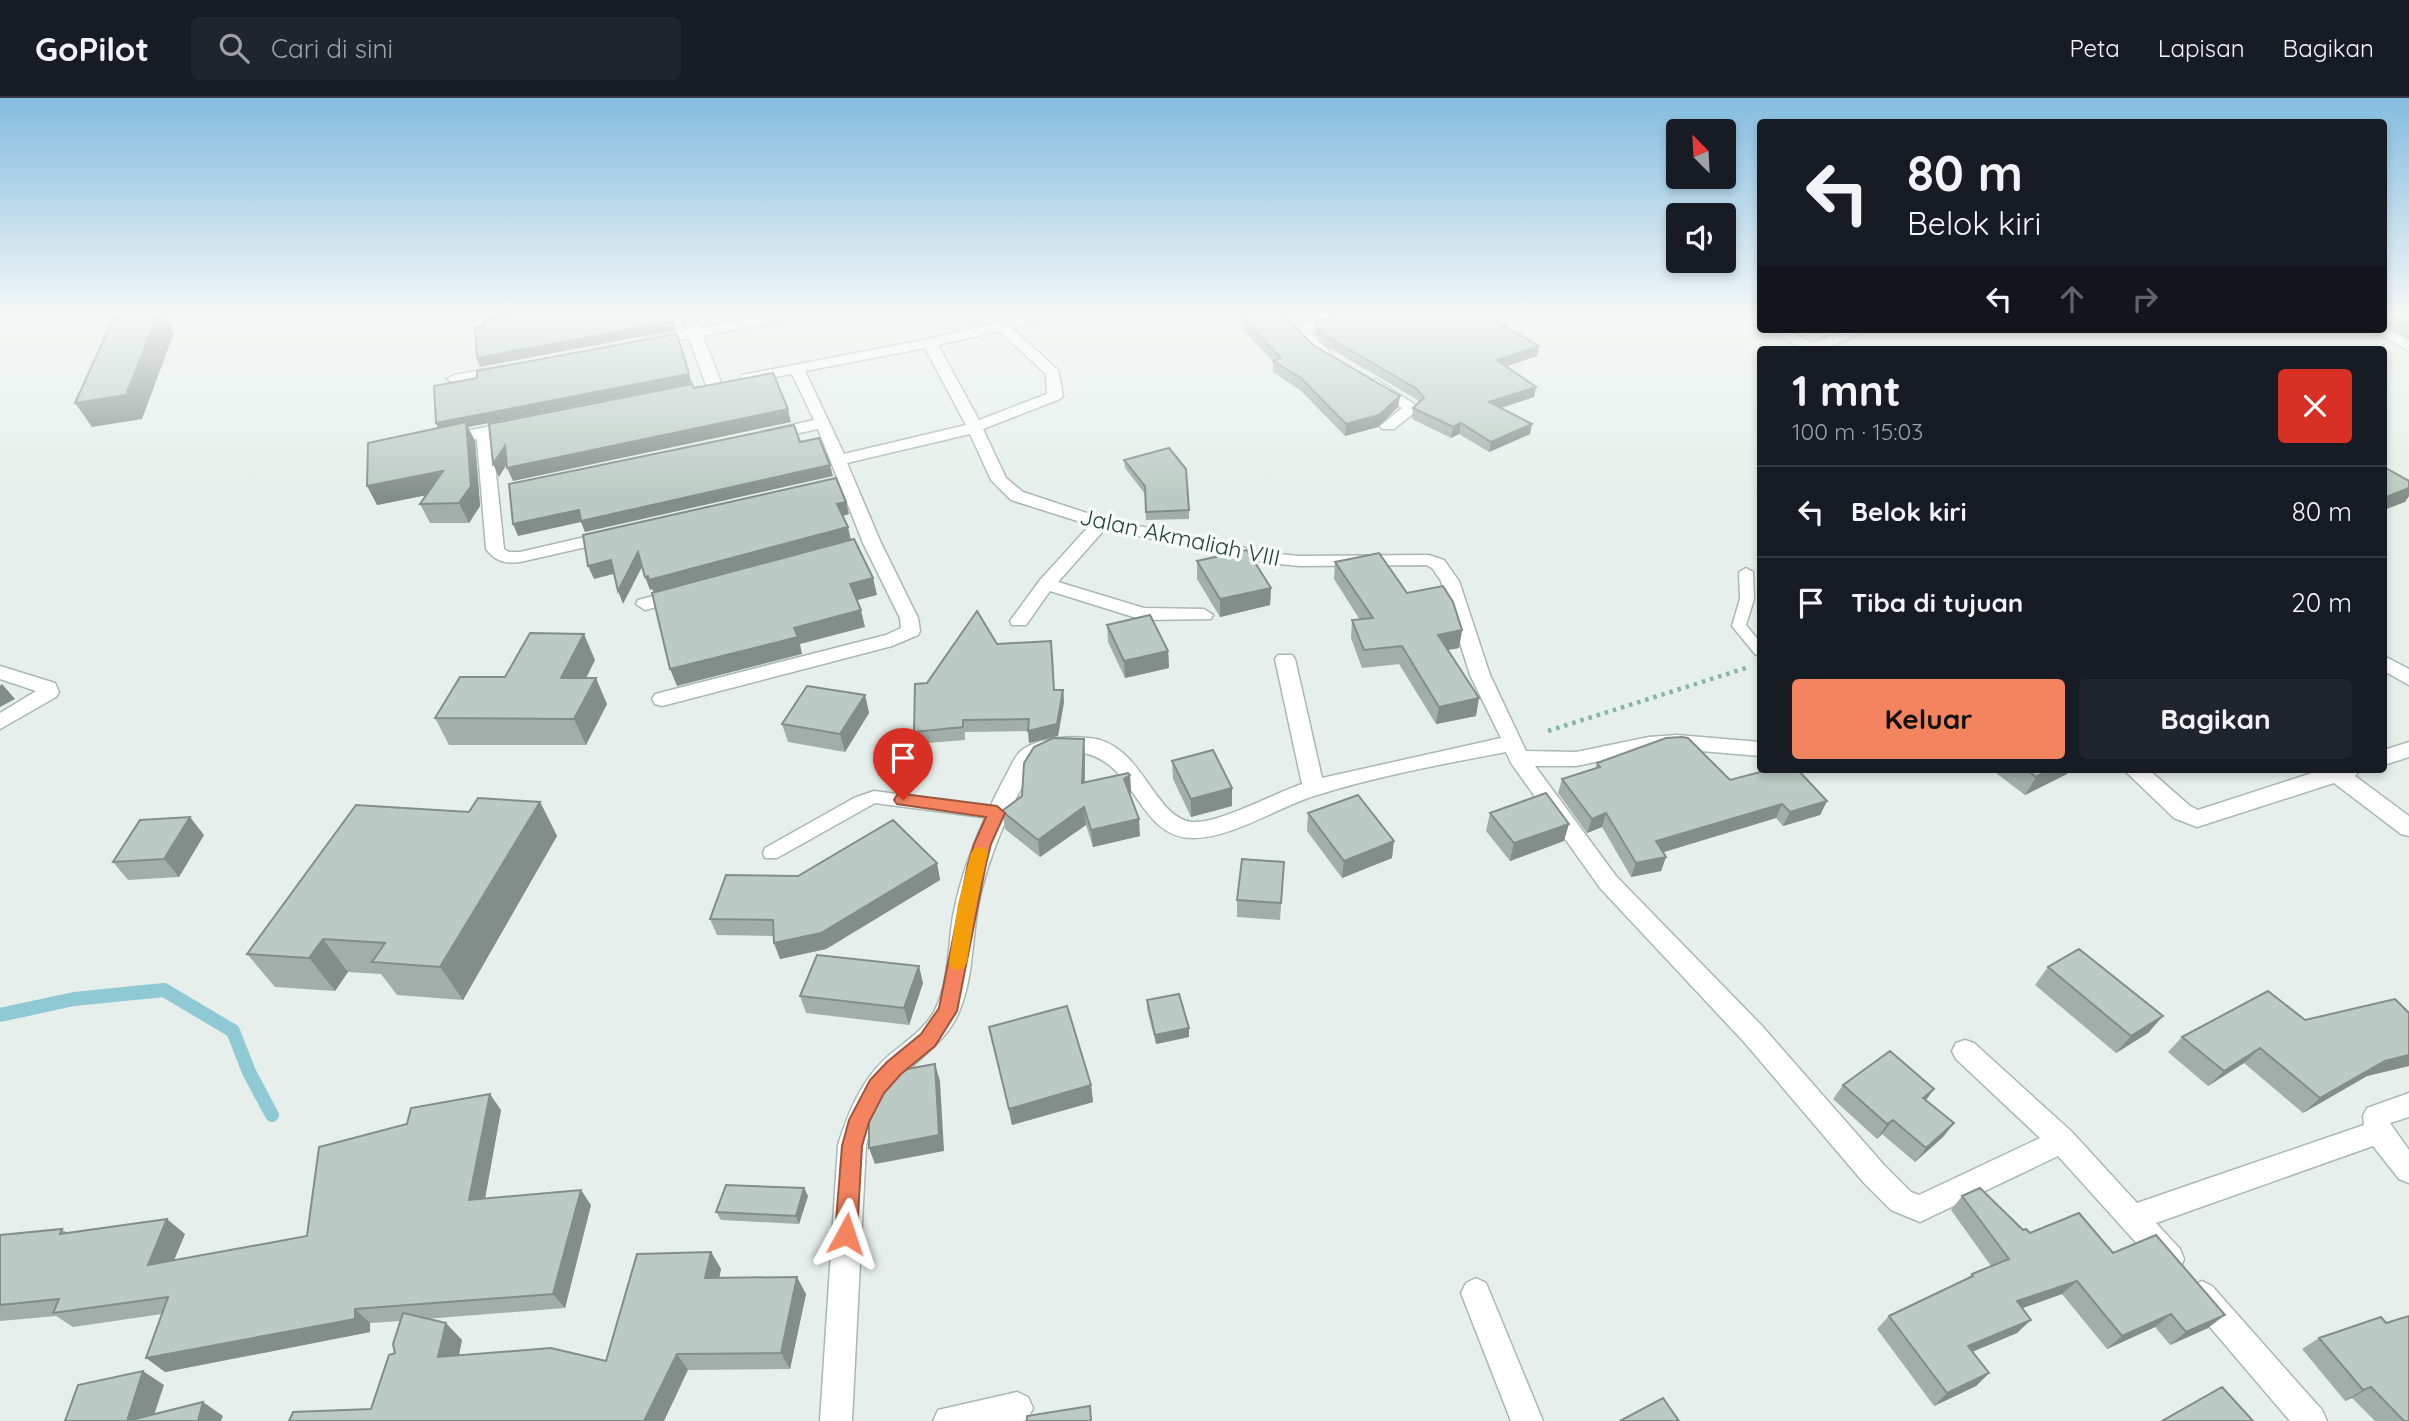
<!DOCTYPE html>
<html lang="id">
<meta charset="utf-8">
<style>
:root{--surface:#171b24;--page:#20242c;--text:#f1f3f6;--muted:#9ea1a6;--line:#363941;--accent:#f4845f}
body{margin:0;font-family:Quicksand,sans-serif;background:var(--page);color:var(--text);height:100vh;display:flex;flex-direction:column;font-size:26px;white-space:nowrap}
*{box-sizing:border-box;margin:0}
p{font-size:23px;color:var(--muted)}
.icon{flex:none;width:38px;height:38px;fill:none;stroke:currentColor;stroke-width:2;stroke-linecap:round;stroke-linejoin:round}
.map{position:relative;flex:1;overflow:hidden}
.details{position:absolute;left:1757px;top:248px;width:630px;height:427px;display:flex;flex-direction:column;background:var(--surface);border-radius:7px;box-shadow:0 4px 10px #0003}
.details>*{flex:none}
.guide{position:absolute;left:1757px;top:21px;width:630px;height:214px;border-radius:7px;box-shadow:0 4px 10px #0003;background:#171b24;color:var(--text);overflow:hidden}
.needle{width:46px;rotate:336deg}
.tools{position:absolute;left:1666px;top:21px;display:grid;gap:14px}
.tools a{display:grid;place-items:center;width:70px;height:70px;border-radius:7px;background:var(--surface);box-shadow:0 4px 10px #0003;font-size:35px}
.pin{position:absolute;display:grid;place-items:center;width:60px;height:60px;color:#fff;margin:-72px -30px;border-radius:50% 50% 50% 0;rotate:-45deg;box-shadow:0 0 7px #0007}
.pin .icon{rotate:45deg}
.me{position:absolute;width:77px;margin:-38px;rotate:5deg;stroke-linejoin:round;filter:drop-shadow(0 0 5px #0008)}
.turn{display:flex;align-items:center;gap:24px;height:147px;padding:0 35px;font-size:32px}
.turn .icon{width:91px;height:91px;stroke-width:2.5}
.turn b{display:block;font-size:49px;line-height:60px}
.lanes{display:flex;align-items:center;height:66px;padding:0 35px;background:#0003;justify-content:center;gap:35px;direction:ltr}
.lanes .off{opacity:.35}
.round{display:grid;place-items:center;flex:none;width:74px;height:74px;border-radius:7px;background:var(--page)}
.head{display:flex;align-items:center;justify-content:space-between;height:119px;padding:0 35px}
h1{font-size:42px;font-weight:700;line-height:52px}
.action{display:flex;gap:14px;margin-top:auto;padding:14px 35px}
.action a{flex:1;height:80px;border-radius:7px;background:var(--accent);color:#111;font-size:28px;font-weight:700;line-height:80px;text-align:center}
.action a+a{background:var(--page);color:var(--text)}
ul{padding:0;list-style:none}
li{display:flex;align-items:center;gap:21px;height:91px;padding:0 35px;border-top:2px solid var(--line)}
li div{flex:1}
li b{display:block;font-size:26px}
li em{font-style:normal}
header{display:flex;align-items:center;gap:42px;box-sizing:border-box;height:98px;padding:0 35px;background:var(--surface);border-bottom:2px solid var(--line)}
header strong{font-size:33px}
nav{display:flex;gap:38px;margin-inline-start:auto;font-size:24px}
.search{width:490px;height:63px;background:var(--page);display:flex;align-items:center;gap:18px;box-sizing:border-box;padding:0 24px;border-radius:7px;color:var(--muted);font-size:26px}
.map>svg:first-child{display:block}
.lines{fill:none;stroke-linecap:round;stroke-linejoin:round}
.stream{stroke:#8ec9d4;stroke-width:14}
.lane-casing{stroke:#a8b8b2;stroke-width:3}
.street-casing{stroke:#a8b8b2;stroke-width:3}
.path{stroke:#86b3a5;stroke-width:4.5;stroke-dasharray:3.5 5;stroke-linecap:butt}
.lane{fill:#fff;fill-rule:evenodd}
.street{fill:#fff;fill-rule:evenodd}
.wall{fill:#a1aea9}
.shaded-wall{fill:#838d89}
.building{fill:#bbcac4;stroke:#838d89;stroke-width:2}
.route{fill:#f4845f;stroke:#9f563e;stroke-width:2}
.slow{fill:#f59e0b}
.labels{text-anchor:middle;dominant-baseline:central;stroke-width:7;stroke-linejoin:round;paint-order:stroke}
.street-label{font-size:23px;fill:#24423a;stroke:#f7fbf9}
</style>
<header>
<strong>GoPilot</strong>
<div class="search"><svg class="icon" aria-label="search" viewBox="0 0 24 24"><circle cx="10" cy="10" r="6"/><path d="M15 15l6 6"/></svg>Cari di sini</div>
<nav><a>Peta</a><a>Lapisan</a><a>Bagikan</a></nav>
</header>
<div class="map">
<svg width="2409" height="1323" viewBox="0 0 2409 1323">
<rect width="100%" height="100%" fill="#e6efeb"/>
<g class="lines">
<path class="stream" d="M0,917L74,901L164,892L233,933L249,974L272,1017"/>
<g class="lane-casing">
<path id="lane" d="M1746,470L1753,474L1754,501L1746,527L1760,544V558L1755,556L1732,528L1740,501L1739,474Z
M874,693L997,709L1003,711L1005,715L1003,719L997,721L875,705L777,760H765L763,755L765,750L854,700Z"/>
</g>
<g class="street-casing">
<path id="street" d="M680,214H694L700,230L780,214H811L804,218L703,238L722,287L714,292L706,287L689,240L652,247L645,243L647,240L687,232Z
M1043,214H1070L1012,230L1058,272L1063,298L1060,301L983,331L1006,380L1023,394L1105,421L1269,455L1299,458L1429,457L1444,462L1459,483L1490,577L1526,653L1576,654L1649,639L1677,637L1760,644V658L1677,651L1649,653L1576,668H1535L1616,778L1762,928L1884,1067L1911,1094L1919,1097L2040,1040L1956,961L1952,953L1956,945L1965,942L1974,945L2072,1034L2137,1105L2364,1027L2363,1018L2367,1010L2409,995V1019L2390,1025L2409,1052V1085L2399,1081L2373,1048L2156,1125L2180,1151L2184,1161L2180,1171L2170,1175L2160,1171L2058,1058L1920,1124L1891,1112L1864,1085L1744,944L1600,790L1511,665L1506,654C1442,666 1377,678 1314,698C1279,709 1231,740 1194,740C1134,741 1136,652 1070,654C1057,655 1046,657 1035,664C1010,710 988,757 978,808C972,843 973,881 959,914C947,942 924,956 903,977C883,997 873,1020 866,1047L852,1323H820L838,1047C848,1015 861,983 886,960C903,945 925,932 935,912C949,884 948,848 953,818C962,769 982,723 1005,679C1010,671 1014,658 1022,652C1038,640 1069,638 1089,640C1142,644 1153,720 1192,724C1219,726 1275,695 1302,686L1275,561L1278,557H1292L1295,561L1322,680L1501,640L1470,577L1441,483L1432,470L1426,467L1299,468L1269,465L1105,431L1058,484L1144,510L1204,511L1213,517L1211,521L1143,522L1050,493L1026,527H1012L1010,523L1040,482L1090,427L1011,402L991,382L970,336L847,365L881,445L918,520L920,533L918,537L892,548L662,608L655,606L652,601L655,596L886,537L901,530L900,520L863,445L818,331L767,342L759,337L761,334L814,322L792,276L747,284L742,283L740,280L742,277L929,241ZM999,233L1046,276L1047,296L979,322L938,247ZM925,250L966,327L844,356L805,273Z
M1344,214H1368L1314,231L1311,237L1329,253L1331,256L1329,259H1319L1296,238L1304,225Z
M1732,214H1750L1760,220V229Z
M2384,228L2409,243V253L2371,231H2384Z
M1767,231H1785L1813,245L1848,231H1868L1824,252H1806Z
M503,268L510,272L508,275L454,285L447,281L454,277Z
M1376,281L1420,310L1394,331H1382L1380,328L1402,310L1371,289L1368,286Z
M516,323L524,328L522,331L492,337L504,451L509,454H520L611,433L620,438L617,442L520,464C505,466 495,463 486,451L477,341L445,347L437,342L445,337Z
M680,491L689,497L687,501L645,512L636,506L638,502Z
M2384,558L2409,571V587L2384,573Z
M0,568L55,585L59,594L56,599L0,631V615L36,593L0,581Z
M2409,644V659L2384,667V652Z
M2124,672H2149L2190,708L2198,712L2321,672H2360L2355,678L2409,718V738L2401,736L2334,685L2197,729L2174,720Z
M1476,1180L1486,1185L1543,1323H1511L1461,1195L1466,1185Z
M2202,1183L2212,1188L2322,1312L2327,1323H2290L2192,1208L2187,1198L2192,1188Z
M1017,1294L1028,1299L1033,1310L1028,1321L1023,1323H933L938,1312Z"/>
</g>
<path class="path" d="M1548,633L1746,570"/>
<use href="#lane" class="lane"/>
<use href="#street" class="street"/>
</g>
<path class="wall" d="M2384,214H2409V242L2384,226Z
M1241,219L1313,247L1400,298L1398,309L1378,329L1345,338L1300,292L1273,274V263L1241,230Z
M1315,226L1537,258L1506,268L1536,289L1534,299L1501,310L1530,336L1489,354L1459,336L1451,340L1412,321L1413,310L1419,305L1416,301L1326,248L1314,236Z
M692,285L468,329L475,343L480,408L469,425H430L420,406L427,397L377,407L438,330L436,325Z
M1124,362L1189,412V421L1146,422L1145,396L1125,370Z
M1197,463L1271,490L1270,507L1220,519L1197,481Z
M1335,464L1407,495L1462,532L1459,550L1448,552L1476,618L1436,626L1399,566L1362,570L1351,540L1352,522H1360L1334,481Z
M1107,527L1168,553L1169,570L1125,580L1108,544Z
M1053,555L1054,592H1063L1064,604L1058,638L1029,645L1028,633L965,634V642L916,646L914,634L927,585Z
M595,562L586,580L607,606L586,647H449L435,620L505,579Z
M865,597L869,615L845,654L788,644L782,626Z
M1085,659V684L1130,677L1131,695L1130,696L1140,738L1093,749L1086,727L1040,759L1005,731L1002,713Z
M1172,663L1232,690V708L1191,719L1173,681Z
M1597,665L1730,682L1827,703L1820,717L1783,728L1776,720L1663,754L1666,759L1661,773L1631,779L1602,729L1587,735L1558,695L1562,681L1595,671Z
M1992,672H2069L2067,676L2025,697Z
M540,704L557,738L463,902L397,897L381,876L348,874L335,893L275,889L247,856L469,714Z
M1308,715L1392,760L1342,780L1307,733Z
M1490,715L1564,743L1510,763L1486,733Z
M204,737L179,779L128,782L113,764Z
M1284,764L1280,822L1237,819V802Z
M937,765L940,782L826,851L780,861L774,845V838L717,837L710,821L798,778Z
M2048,869L2163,918L2148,935L2116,955L2035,887Z
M923,885L909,927L806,915L800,898Z
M1147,902L1189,939L1156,946L1147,911Z
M2409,915V968L2367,978L2303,1015L2244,965L2208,988L2168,954L2182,939L2305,922Z
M989,929L1091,987L1093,1004L1012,1027Z
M1843,987L1934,991L1926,1002L1954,1025L1943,1039L1915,1064L1882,1036L1877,1041L1833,1001Z
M501,1012L485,1100L591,1107L565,1210L426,1221L462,1242L459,1257L606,1263L711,1154L721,1171L719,1180L806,1196L790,1271L688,1272L371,1311L395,1255L400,1223L370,1225V1234L165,1274L162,1216L73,1229L56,1218L0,1223V1137L62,1131L67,1135L185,1136L174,1162L307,1138Z
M804,1090L808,1098L799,1126L721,1122L716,1114Z
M1962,1098L2030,1135L2113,1155L2208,1230L2170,1247L2155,1229L2107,1251L2062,1196L2022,1210L2017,1235L1972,1254L1989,1275L1976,1288L1934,1308L1877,1231L1889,1218L1968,1180L1972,1176L1991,1168L1951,1112Z
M2319,1240L2409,1323H2375L2352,1300L2345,1303L2302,1251Z"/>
<path class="shaded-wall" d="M159,214H161L174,235L142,321L92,329L75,305Z
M485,214H510L487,219Z
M671,214L676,232L480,269L477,260Z
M1539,248L1537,258L1495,272L1497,262Z
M689,276L692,285L468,329L475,343L480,408L469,425L459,405L440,335L436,325Z
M1536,289L1534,299L1488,314L1489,304Z
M1400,298L1398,309L1378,329L1345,338L1346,326Z
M788,311L791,324L513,383L507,370Z
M1461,325L1459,336L1451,340L1453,329Z
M1532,326L1530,336L1489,354L1491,344Z
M505,348L510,361L499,379L493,366Z
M830,367L833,378L585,434L581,424L518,438L513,426L579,412Z
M443,373L452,392L377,407L367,388Z
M2409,390V398L2405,404L2384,412V400Z
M846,404L849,416L840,419L837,406Z
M848,429L851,442L654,495L652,491L650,492L645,479Z
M638,454L643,467L623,506L618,493Z
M611,462L617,475L594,481L588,468Z
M873,480L877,497L854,503L850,486Z
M1271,490L1270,507L1220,519V501Z
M861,512L865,529L800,546L802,556L677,588L670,571L794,530Z
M1462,532L1459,550L1435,554L1438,537Z
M584,536L595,562L573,606L561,580Z
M1168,553L1169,570L1125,580L1124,563Z
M596,580L607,606L586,647L574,621Z
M2,586L15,601L0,609V588Z
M1063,592L1064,604L1058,638L1029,645L1028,633Z
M865,597L869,615L845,654L840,636Z
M1479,600L1476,618L1436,626L1439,609Z
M1084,641L1085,659L1084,703L1082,685Z
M2050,672H2069L2067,676L2025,697L2036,679Z
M1130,677L1131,695L1125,699L1124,681Z
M1232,690V708L1191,719V701Z
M1827,703L1820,717L1783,728L1790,714Z
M540,704L557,738L463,902L440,869Z
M1782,706L1776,720L1651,758L1656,743Z
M1084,709L1086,727L1040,759L1038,742Z
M1606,715L1602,729L1587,735L1592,721Z
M190,719L204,737L179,779L164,761Z
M1139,721L1140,738L1093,749L1091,732Z
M1569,726L1564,743L1510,763L1514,745Z
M1394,743L1392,760L1342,780L1344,763Z
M1666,759L1661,773L1631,779L1636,765Z
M937,765L940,782L826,851L780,861L774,845Z
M323,841L348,874L335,893L309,860Z
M919,868L923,885L909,927L904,910Z
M2163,918L2148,935L2116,955L2131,938Z
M1189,930V939L1156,946L1155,937Z
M2260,950L2244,965L2208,988L2224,973Z
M2409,957V968L2367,978L2303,1015L2320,1000L2385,963Z
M935,966L940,983L944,1053L875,1066L869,1050Z
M1091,987L1093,1004L1012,1027L1009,1011Z
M1934,991L1923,1006V1000Z
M490,996L501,1012L482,1117L469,1102Z
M1893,1022L1882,1036L1877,1041L1887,1026Z
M1954,1025L1943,1039L1915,1064L1926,1050Z
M804,1090L808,1098L799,1126L796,1118Z
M581,1092L591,1107L565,1210L553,1196Z
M167,1121L185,1136L166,1181L148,1167Z
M711,1154L721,1171L716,1197L705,1180Z
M797,1179L806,1196L790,1271L781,1255Z
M2077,1183L2062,1196L2003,1217L2017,1203Z
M355,1211L370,1225V1234L165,1274L146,1260Z
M2171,1216L2155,1229L2107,1251L2122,1238Z
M2225,1217L2208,1230L2170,1247L2186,1234Z
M2031,1222L2017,1235L1955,1261L1968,1248Z
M446,1225L462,1242L455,1275L438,1259Z
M677,1256L688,1272L664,1323H644Z
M143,1273L164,1287L152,1323H127Z
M1989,1275L1976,1288L1934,1308L1947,1295Z
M2371,1289L2352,1300L2345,1303L2363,1292Z
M203,1304L223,1318L221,1323H198Z"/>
<path class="building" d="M145,214H159L126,297L75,305L114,219Z
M532,214H671L673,223L477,260L475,229L484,228V222Z
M1263,214H1280L1313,247L1400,298L1379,317L1346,326L1301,280L1273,263L1281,260L1241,219Z
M1356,214H1481L1539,248L1497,262L1536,289L1489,304L1532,326L1491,344L1461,325L1453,329L1413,310L1424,300L1417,291L1326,238L1315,226L1316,223Z
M2387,214H2409V227Z
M677,236L689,276L436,325L434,288L477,280V273Z
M773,275L788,311L507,370L505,348L493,366L489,326L692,286L694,290Z
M466,324L471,388L459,405L420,406L443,373L367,388L368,345Z
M794,327L800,344L819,340L830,367L581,423L579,412L513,426L509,386Z
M1169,350L1186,371L1189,412L1146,414L1145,388L1124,362Z
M2384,369L2409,383V390L2384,400Z
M836,380L846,404L837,406L848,429L649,482L648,478L645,479L638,454L618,493L611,462L588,468L583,437Z
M854,441L873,480L850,486L861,512L794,530L798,539L670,571L652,495Z
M1247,452L1271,490L1220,501L1197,463Z
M1379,455L1407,495L1443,488L1453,504L1462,532L1438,537L1479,600L1439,609L1402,548L1364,552L1352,522L1373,520L1335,464Z
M977,513L997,546L1051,543L1054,592H1063L1057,626L1028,633L1029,621L963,622V629L914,634L915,586L927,585Z
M1150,517L1168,553L1124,563L1107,527Z
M530,535L584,536L561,580H596L574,621L435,620L460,579H505Z
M807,588L865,597L840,636L782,626Z
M1682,639L1688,640L1730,682L1768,672H1798L1827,703L1790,714L1782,706L1656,743L1666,759L1636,765L1606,715L1592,721L1562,681L1600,669L1597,665L1666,640Z
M1053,640L1084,641L1082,685L1128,675L1130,677L1124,681L1139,721L1091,732L1084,709L1038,742L1002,713L1022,698L1024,665L1034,649Z
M1213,652L1232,690L1191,701L1172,663Z
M2027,672H2050L2036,679Z
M1546,695L1569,726L1514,745L1490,715Z
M1358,697L1394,743L1344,763L1308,715Z
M478,700L540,704L440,869L372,864L385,845L323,841L309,860L247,856L356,707L469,714Z
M190,719L164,761L113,764L140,722Z
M893,722L937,765L821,835L774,845L773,822L710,821L726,777L798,778Z
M1242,761L1284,764L1281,805L1237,802Z
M2079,851L2163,918L2131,938L2048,869Z
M817,857L919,868L904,910L800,898Z
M2268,893L2305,922L2395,901L2409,915V957L2385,963L2320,1000L2260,950L2224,973L2182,939Z
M1179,896L1189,930L1155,937L1147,902Z
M1067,908L1091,987L1009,1011L989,929Z
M1890,953L1934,991L1923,1000L1954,1025L1926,1050L1893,1022L1887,1026L1843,987Z
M935,966L939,1037L869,1050V1013L890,974Z
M490,996L469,1102L581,1092L553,1196L355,1211V1221L146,1260L168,1199L53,1215L59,1201L0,1207V1137L62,1131L60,1136L167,1121L148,1167L307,1138L319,1049L407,1026L411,1010Z
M726,1087L804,1090L796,1118L716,1114Z
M1980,1090L2023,1132L2026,1131L2030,1135L2079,1115L2113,1155L2156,1137L2225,1217L2186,1234L2171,1216L2122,1238L2077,1183L2017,1203L2031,1222L1968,1248L1989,1275L1947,1295L1889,1218L1973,1178L1972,1176L2009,1161L1962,1098Z
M711,1154L705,1180L797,1179L781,1255L677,1256L644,1323H289L293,1314L371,1311L389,1257L395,1255L393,1246L403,1215L446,1225L438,1259L551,1250L606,1263L637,1156Z
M2409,1218V1323H2404L2371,1289L2363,1292L2319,1240L2381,1219L2386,1225Z
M143,1273L127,1323L203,1304L198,1323H65L78,1287Z
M2222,1289L2253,1323H2162Z
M1663,1300L1679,1323H1620Z
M1090,1308L1091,1323H1027V1318Z"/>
<linearGradient id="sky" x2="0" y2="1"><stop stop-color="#84bce0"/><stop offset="0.54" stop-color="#f4f8f6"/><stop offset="1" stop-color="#f4f8f6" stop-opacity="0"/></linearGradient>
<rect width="2409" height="400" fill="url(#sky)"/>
<path class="route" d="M903,696L997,708L1005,715L991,746L986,766L957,913L935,948L901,976L884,995L869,1024L862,1048L857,1136L854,1143L846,1146L838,1143L835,1136L842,1048L849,1022L870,982L887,964L921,936L939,910L968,766L974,746L986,719L897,706L894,702L897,697Z"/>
<path class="slow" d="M980,749L986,751L988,755L976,806L967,864L964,870L958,872L951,870L949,864L958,806L971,755L974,751Z"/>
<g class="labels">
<g class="street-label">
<text transform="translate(1180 439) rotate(12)">Jalan Akmaliah VIII</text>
</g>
</g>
</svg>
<div class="tools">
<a><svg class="needle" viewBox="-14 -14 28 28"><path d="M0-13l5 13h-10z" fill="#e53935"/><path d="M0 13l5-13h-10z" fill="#9ea1a6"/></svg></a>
<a><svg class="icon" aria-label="sound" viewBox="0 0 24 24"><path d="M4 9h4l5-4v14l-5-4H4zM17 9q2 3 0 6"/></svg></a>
</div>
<div class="pin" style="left:903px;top:702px;background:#d93025"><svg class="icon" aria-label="arrive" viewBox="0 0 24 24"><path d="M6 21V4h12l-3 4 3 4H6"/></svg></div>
<svg class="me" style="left:846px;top:1136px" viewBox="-20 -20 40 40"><path d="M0-17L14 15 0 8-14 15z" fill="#f4845f" stroke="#fff" stroke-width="4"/></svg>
<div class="guide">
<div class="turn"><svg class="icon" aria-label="left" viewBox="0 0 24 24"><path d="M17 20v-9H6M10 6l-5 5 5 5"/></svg><div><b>80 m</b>Belok kiri</div></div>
<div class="lanes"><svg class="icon" aria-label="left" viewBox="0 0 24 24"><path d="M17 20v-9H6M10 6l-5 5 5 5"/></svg><svg class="icon off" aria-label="ahead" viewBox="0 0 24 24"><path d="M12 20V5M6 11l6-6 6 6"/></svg><svg class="icon off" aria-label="right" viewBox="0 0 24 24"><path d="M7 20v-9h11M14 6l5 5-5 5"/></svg></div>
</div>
<section class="details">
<div class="head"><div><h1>1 mnt</h1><p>100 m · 15:03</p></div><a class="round" style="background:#d93025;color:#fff"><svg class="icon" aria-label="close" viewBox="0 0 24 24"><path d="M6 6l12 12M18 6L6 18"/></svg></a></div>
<ul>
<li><svg class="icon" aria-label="left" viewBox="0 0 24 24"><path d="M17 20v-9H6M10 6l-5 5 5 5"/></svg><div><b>Belok kiri</b></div><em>80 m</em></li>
<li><svg class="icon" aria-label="arrive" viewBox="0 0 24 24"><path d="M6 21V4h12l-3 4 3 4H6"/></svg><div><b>Tiba di tujuan</b></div><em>20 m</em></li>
</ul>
<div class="action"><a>Keluar</a><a>Bagikan</a></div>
</section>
</div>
